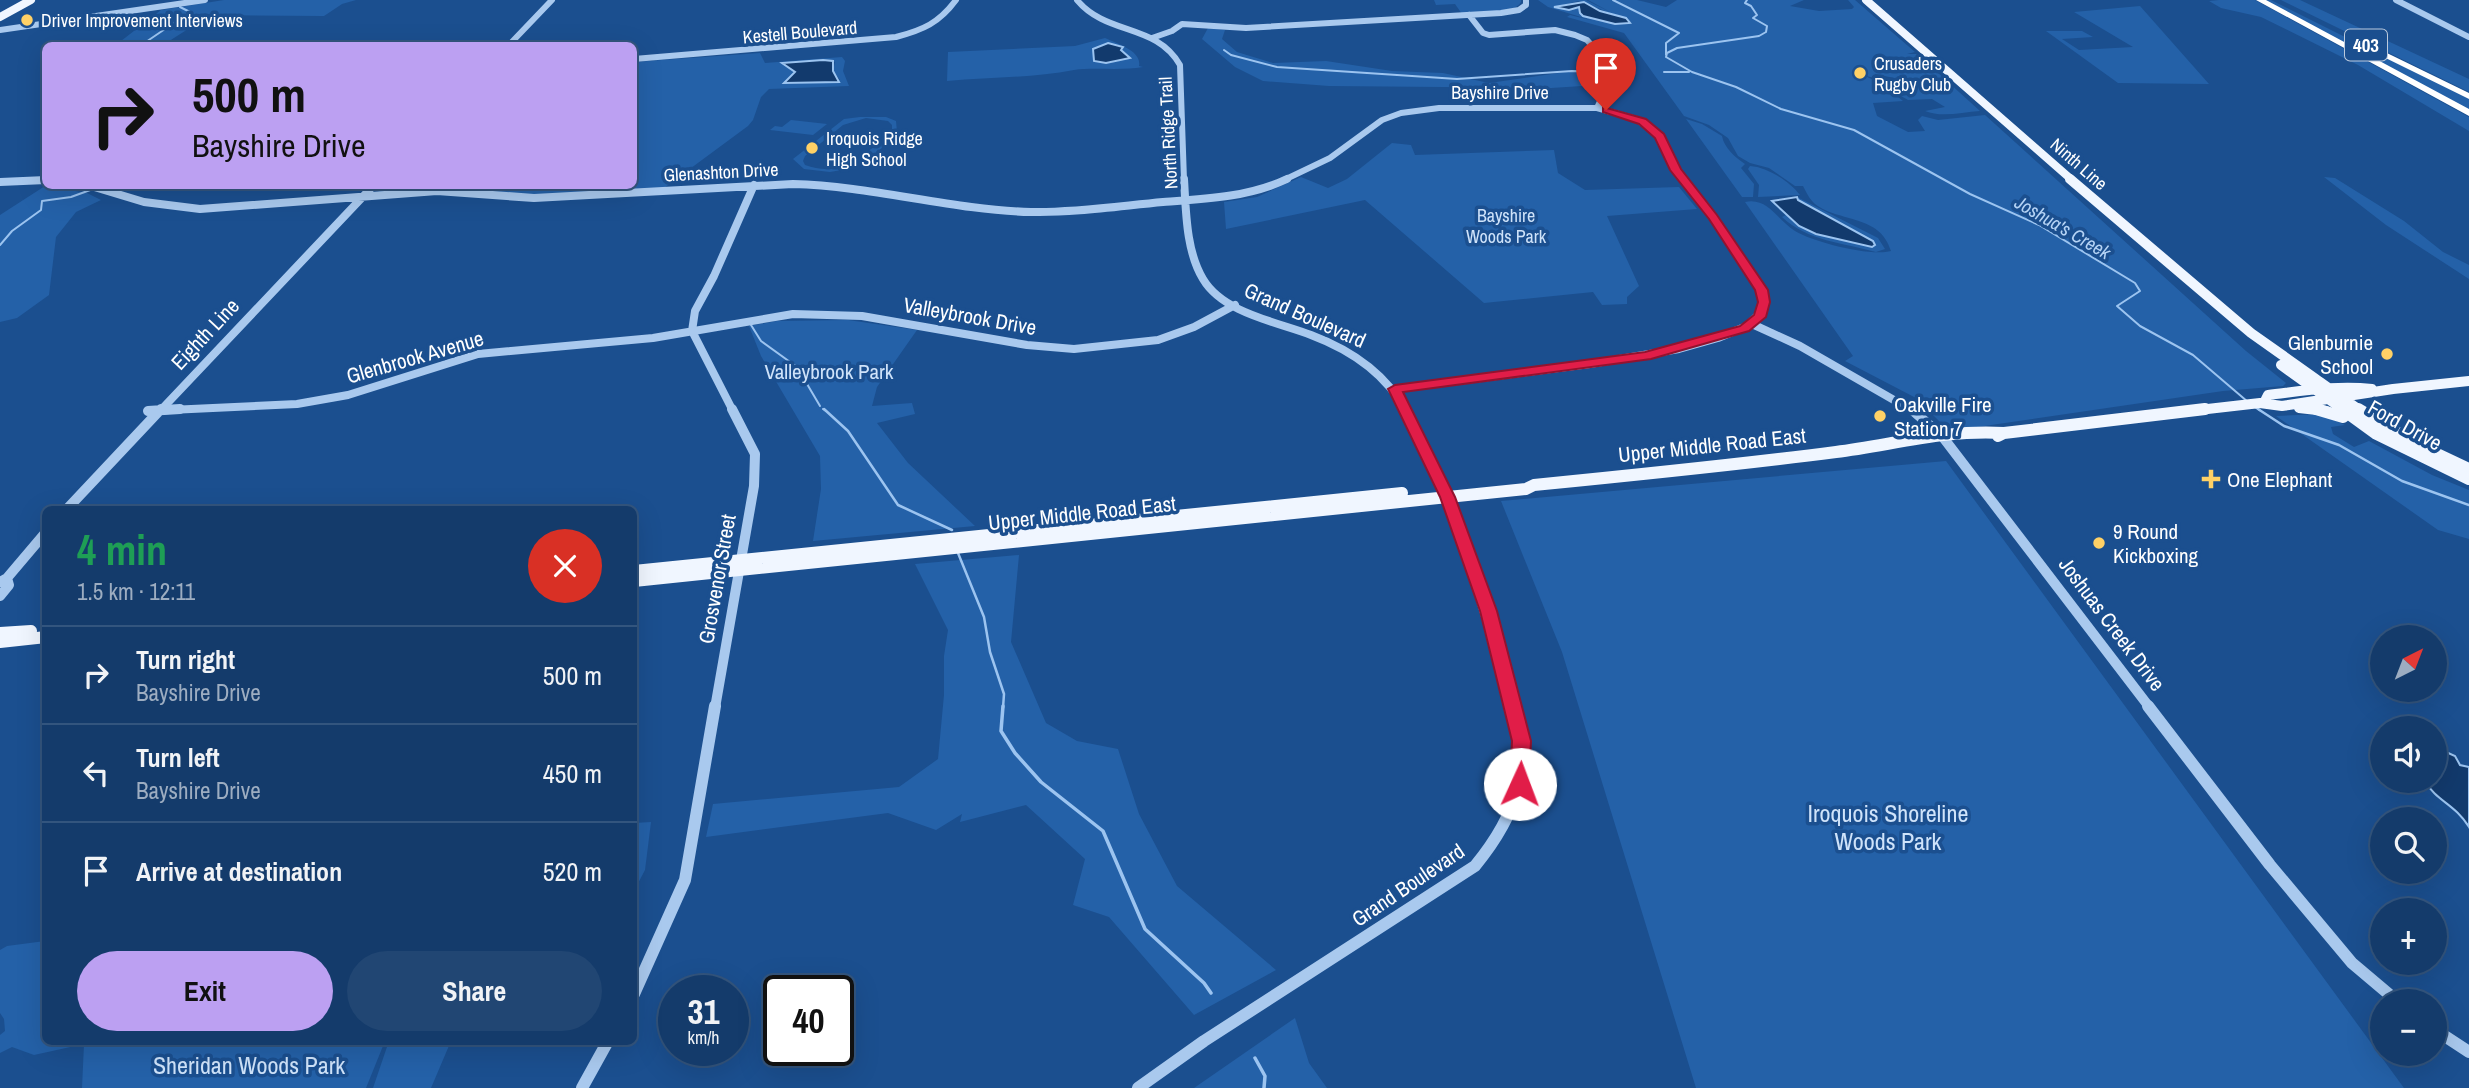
<!DOCTYPE html>
<meta charset="utf-8">
<style>
:root{--surface:#143b6b;--page:#214673;--text:#f1f3f6;--muted:#9dadc1;--line:#33557e;--accent:#bca0f2}
body{margin:0;font-family:"Archivo Narrow",sans-serif;background:var(--page);color:var(--text);height:100vh;display:flex;flex-direction:column;font-size:26px;white-space:nowrap}
*{box-sizing:border-box;margin:0}
p{font-size:23px;color:var(--muted)}
.icon{flex:none;width:38px;height:38px;fill:none;stroke:currentColor;stroke-width:2;stroke-linecap:round;stroke-linejoin:round}
.map{position:relative;flex:1;overflow:hidden}
.panel{position:absolute;left:42px;top:506px;width:595px;height:539px;display:flex;flex-direction:column;background:var(--surface);border-radius:10px;box-shadow:0 7px 28px #0002,0 0 0 2px var(--line)}
.panel>*{flex:none}
.top-card{position:absolute;left:42px;top:42px;width:595px;height:147px;border-radius:10px;box-shadow:0 7px 28px #0002,0 0 0 2px var(--line);background:#bca0f2;color:#111;overflow:hidden}
.needle{width:46px;rotate:42deg}
.fabs{position:absolute;left:2370px;top:625px;display:grid;gap:14px}
.fabs a{display:grid;place-items:center;width:77px;height:77px;border-radius:50%;background:var(--surface);box-shadow:0 7px 28px #0002,0 0 0 2px var(--line);font-size:35px}
.speed{position:absolute;left:658px;top:975px;display:flex;gap:14px;font-size:35px;font-weight:700;text-align:center}
.speed>*{display:grid;place-content:center;width:91px;height:91px;border-radius:50%;background:var(--surface);box-shadow:0 7px 28px #0002,0 0 0 2px var(--line);line-height:1}
.speed small{font-size:18px;font-weight:400}
.speed .limit{border:4px solid #111;border-radius:10px;background:#fff;color:#111}
.pin{position:absolute;display:grid;place-items:center;width:60px;height:60px;color:#fff;margin:-72px -30px;border-radius:50% 50% 50% 0;rotate:-45deg;box-shadow:0 0 7px #0007}
.pin .icon{rotate:45deg}
.me{position:absolute;width:77px;margin:-38px;rotate:2deg;stroke-linejoin:round;filter:drop-shadow(0 0 5px #0008)}
.turn{display:flex;align-items:center;gap:24px;height:147px;padding:0 35px;font-size:32px}
.turn .icon{width:91px;height:91px;stroke-width:2.5}
.turn b{display:block;font-size:49px;line-height:60px}
.round{display:grid;place-items:center;flex:none;width:74px;height:74px;border-radius:37px;background:var(--page)}
.headline{display:flex;align-items:center;justify-content:space-between;height:119px;padding:0 35px}
h1{font-size:42px;font-weight:700;line-height:52px;color:#1e9e55}
.primary-button{display:flex;gap:14px;margin-top:auto;padding:14px 35px}
.primary-button a{flex:1;height:80px;border-radius:42px;background:var(--accent);color:#111;font-size:28px;font-weight:700;line-height:80px;text-align:center}
.primary-button a+a{background:var(--page);color:var(--text)}
ul{padding:0;list-style:none}
li{display:flex;align-items:center;gap:21px;height:98px;padding:0 35px;border-top:2px solid var(--line)}
li div{flex:1}
li b{display:block;font-size:26px}
li em{font-style:normal}
.map>svg:first-child{display:block}
.green{fill:#2461a8;fill-rule:evenodd}
.water{fill:#123a6d;stroke:#9cc4f0;stroke-width:2}
.lines{fill:none;stroke-linecap:round;stroke-linejoin:round}
.stream-far2{stroke:#9cc4f0;stroke-width:2}
.stream-far1{stroke:#9cc4f0;stroke-width:2.5}
.stream{stroke:#9cc4f0;stroke-width:3.5}
.minor-far3{stroke:#a9c9ee;stroke-width:6}
.minor-far2{stroke:#a9c9ee;stroke-width:8}
.minor-far1{stroke:#a9c9ee;stroke-width:10}
.minor{stroke:#a9c9ee;stroke-width:12}
.major-far2{stroke:#f0f6ff;stroke-width:8}
.major-far1{stroke:#f0f6ff;stroke-width:10}
.major{stroke:#f0f6ff;stroke-width:12}
.highway{fill:#fff;fill-rule:evenodd}
.route{fill:#e11d48;stroke:#92132f;stroke-width:2}
.poi-dot{fill:#ffd166;stroke:#1b4f8f;stroke-width:2.5}
.labels{text-anchor:middle;dominant-baseline:central;stroke-width:7;stroke-linejoin:round;paint-order:stroke}
.far-poi-label{font-size:18px;fill:#fff;stroke:#1b4f8f;text-anchor:start}
.far-street-label{font-size:18px;fill:#fff;stroke:#1b4f8f}
.far-park-label{font-size:18px;fill:#cfe3fa;stroke:#1b4f8f}
.shield{fill:#1b4f8f;stroke:#bbcadd;stroke-width:2}
.shield-label{font-size:19px;font-weight:bold;fill:#fff}
.far-water-label{font-size:19px;font-style:italic;fill:#b5d3f5;stroke:#1b4f8f}
.street-label{font-size:21px;fill:#fff;stroke:#1b4f8f}
.poi-label{font-size:21px;fill:#fff;stroke:#1b4f8f;text-anchor:start}
.park-label{font-size:21px;fill:#cfe3fa;stroke:#1b4f8f}
.near-park-label{font-size:24px;fill:#cfe3fa;stroke:#1b4f8f}
</style>
<div class="map">
<svg width="2469" height="1088" viewBox="0 0 2469 1088">
<rect width="100%" height="100%" fill="#1b4f8f"/>
<path class="green" d="M224,0H356L342,4L324,16L210,15L163,45L120,46L121,41L161,10Z
M1434,0H1521V2C1513,16 1477,12 1462,14L1455,4L1436,5Z
M1538,0H1586L1614,14L1588,0H1637L1666,7L1677,0H1804L1790,6L1819,11L1852,9L1854,7L1848,0H1855L1915,52L1907,54H1917L1980,111C1962,112 1942,118 1925,111L1945,107L1932,99L1908,100L1901,96L1915,94L1899,93L1890,86L1896,81L1894,78L1875,74L1874,78L1863,75L1882,84L1903,101L1873,103L1877,116L1908,132L1925,131L1918,120L1922,116L1938,120L1985,115L2246,351L2286,383L2283,386L2223,391L1964,429L1944,426L1916,398L1845,361L1853,356L1745,202C1768,197 1777,220 1795,231C1813,242 1871,257 1891,251C1880,214 1840,223 1815,204C1810,200 1806,192 1803,186H1795L1769,168L1750,163L1738,156L1728,138L1709,125L1684,116L1624,33L1567,17L1570,15L1594,21L1548,7ZM1579,1L1628,20L1630,23L1615,24L1583,16L1581,7L1566,10L1554,7Z
M2219,0H2255L2469,117V131L2358,65L2261,17L2221,8L2209,1Z
M2264,0H2271L2469,99V111Z
M2281,0H2300L2469,79V92Z
M2140,6L2209,84L2118,83L2046,31H2082L2093,37L2062,39L2079,50L2133,47L2074,12Z
M1208,28L1225,30L1222,39L1237,52L1273,63L1326,61L1392,71L1443,73L1489,83L1593,68L1604,69L1598,85L1551,88L1329,86L1263,81L1235,67L1202,39Z
M1105,38C1118,44 1142,51 1139,66L1143,67C1121,71 1092,67 1074,70C1032,78 990,77 947,81L948,52L1075,46Z
M760,53L765,63L842,57L845,61L843,71L849,86L769,89L761,97L753,120L748,126L664,188L535,196L457,187L377,193L384,186H634V62ZM830,60L835,62L833,71L840,80L789,84L785,81L795,72L783,63Z
M860,117H886L896,121L897,132L874,156H870L853,168L830,172L804,169L793,159L844,119ZM866,118L888,121L892,125V130C866,154 843,179 805,165L803,161L805,156L843,125Z
M1686,119L1702,124L1722,136C1724,148 1736,158 1745,164L1741,168L1754,184L1753,197H1742Z
M791,120L827,124L813,135L770,130L775,126L782,127Z
M1392,143L1411,145L1415,155L1554,150L1558,173L1585,190L1679,187L1697,209L1607,216L1639,286L1627,297V304L1602,305L1593,292L1484,303L1365,200L1226,229L1224,202L1257,197L1301,177L1328,188L1347,179Z
M1750,166C1767,167 1789,181 1800,195L1758,197L1759,185L1748,169Z
M2324,177L2335,178L2404,221L2443,252L2469,265V279L2386,225Z
M45,186L87,193L101,200L76,212L56,237L49,295L17,318L0,322V215Z
M1797,197L1878,238L1885,249L1876,252C1844,243 1807,241 1782,217L1788,214L1799,226L1872,247L1844,225L1797,200Z
M848,320L917,330L877,387L872,406L912,403L915,414L877,423L908,463L975,526L813,541L821,489L820,456L761,356L749,326L777,321Z
M2321,414L2345,425L2331,427L2333,434L2354,447L2369,441L2432,475L2469,490V539L2438,530L2276,416Z
M1946,461L2404,1088H1696L1562,652L1501,501Z
M1019,555L1011,642L1046,723L1077,741L1118,749L1139,814L1177,886L1276,970L1194,1015L1109,917L1073,905L1085,859L1026,805L960,822L962,814L936,830L888,813L706,837L713,804L899,787L938,759L944,695V656L948,630L915,564Z
M651,822L645,870L634,891V823Z
M45,941L46,1041H385L366,1088H82L84,1044L34,1055L12,1047L0,1053V1035L5,1031L4,1019L0,1013V950L7,946Z
M1295,1018L1309,1063L1327,1088H1194Z
M389,1041H451L431,1088H373Z"/>
<path class="water" d="M1584,2L1600,11L1626,18L1630,23L1615,24L1583,16L1580,13L1579,7L1569,10L1554,7Z
M1108,43L1123,47L1121,50L1130,58L1106,63L1094,61L1093,49Z
M823,60L833,61V71L839,82L784,83L795,72L782,63Z
M1797,197L1798,200L1873,241L1875,245L1872,247L1816,234L1799,226L1772,201Z
M2446,752L2455,756L2460,765L2469,767V827C2455,804 2436,801 2425,781L2434,780V756L2444,757Z"/>
<g class="lines">
<path class="stream-far2" d="M1613,0L1679,33L1666,43V55
M140,46L190,12L180,7
M1224,50L1231,55L1277,67L1457,79L1572,71L1610,72
M1666,57L1692,72L1736,87L1781,109L1854,130L1970,194L2039,225L2135,283L2140,291L2117,306L2140,326L2193,355L2248,402
M1666,57L1667,53L1677,48L1759,36L1766,32L1767,26L1753,18L1757,15L1751,6L1745,3L1747,0
M1664,72H1689
M0,245L12,231L41,210L42,201L71,197L93,189
M751,325L761,341L797,367L820,406
M2253,406L2261,411
M823,409L826,411"/>
<path class="stream-far1" d="M824,409L848,431L898,505L952,530
M2258,409L2284,426L2339,445L2402,481L2469,505
M958,553L984,617L990,652L1004,694L1003,708"/>
<path class="stream" d="M1003,706L1001,731L1015,753L1041,782L1103,831L1145,929L1204,983L1211,993
M1255,1058L1265,1076L1264,1088"/>
<path class="minor-far3" d="M1077,0C1107,36 1156,23 1180,65L1184,180
M2396,0L2469,37
M1469,15L1483,33L1489,35L1555,30L1575,35L1587,40L1614,71L1597,108
M0,30L205,0
M1152,38L1172,31L1182,24L1246,28L1501,13L1519,10L1526,5V0
M508,46L552,0
M634,59L896,37C923,30 939,23 956,0
M36,180H46
M1284,180L1330,158L1382,120L1401,113L1439,108H1597L1636,119L1659,135L1676,170L1684,180"/>
<path class="minor-far2" d="M1184,179C1186,211 1186,251 1203,279C1223,313 1277,322 1311,335C1351,350 1386,374 1406,411
M0,182L46,180
M91,186L144,202L200,209L437,191L534,198L793,184C873,186 951,210 1031,212C1074,213 1120,206 1163,202C1206,199 1249,197 1287,179
M1752,324L1800,346L1913,411
M1395,389L1590,364L1679,349L1718,338L1747,326L1763,310L1762,291L1713,217L1683,179
M148,411L297,404L348,395L478,354L653,338L793,314L862,316L1027,345L1074,349L1158,340L1194,327L1235,305
M160,411L373,186
M733,411L692,331L695,311L714,276L754,185"/>
<path class="minor-far1" d="M1405,409C1455,504 1484,605 1512,708
M1911,409L1942,436L2150,708
M148,411L180,409
M67,509L161,409
M0,582L7,578L46,532
M0,596L9,585L7,578
M715,708L754,486L755,454L732,409"/>
<path class="minor" d="M2148,706L2270,865L2352,963L2397,1001
M634,994L685,880L715,706
M2434,1029L2469,1052
M582,1088L608,1041
M1138,1088L1204,1041L1475,866C1519,812 1529,774 1511,706"/>
<path class="major-far2" d="M1866,0L2072,180
M0,17L31,0"/>
<path class="major-far1" d="M2070,179L2251,333L2361,411
M2281,365L2345,411
M2264,403L2268,395C2303,391 2337,385 2372,389
M2299,408L2326,411
M2190,411L2260,403L2282,406L2393,389L2469,381"/>
<path class="major" d="M2316,409L2343,417
M2342,409L2375,433L2469,479
M2358,409L2422,447L2469,469
M1998,436L2004,433L2205,409
M634,571L1402,493
M634,581L1526,489L1534,485C1635,475 1735,465 1836,452C1892,445 1947,429 2004,433
M0,633L31,631
M0,642L46,637"/>
<path class="highway" d="M2256,0H2266L2469,109V116Z
M2352,36L2469,93V99L2349,40V36Z"/>
</g>
<path class="route" d="M1603,107L1646,119L1664,134L1681,169L1717,215L1768,290L1770,302L1766,317L1749,331L1651,359L1403,392L1455,497L1497,611L1531,741L1529,784L1527,790L1520,792L1513,790L1510,784L1512,741L1480,611L1440,497L1388,389L1395,385L1645,352L1740,326L1754,315L1758,302L1755,290L1709,219L1670,170L1655,138L1639,124L1603,112Z"/>
<g class="poi-dot">
<circle cx="27" cy="20" r="7"/>
<circle cx="1860" cy="73" r="7"/>
<circle cx="812" cy="148" r="7"/>
<circle cx="2387" cy="354" r="7"/>
<circle cx="1880" cy="416" r="7"/>
<path d="M2207.5 468.5h7v7h7v7h-7v7h-7v-7h-7v-7h7z"/>
<circle cx="2099" cy="543" r="7"/>
</g>
<g class="labels">
<g class="far-poi-label">
<text x="41" y="20">Driver Improvement Interviews</text>
<text x="1874" y="63">Crusaders<tspan x="1874" dy="21">Rugby Club</tspan></text>
<text x="826" y="138">Iroquois Ridge<tspan x="826" dy="21">High School</tspan></text>
</g>
<g class="far-street-label">
<text transform="translate(800 32) rotate(-5)">Kestell Boulevard</text>
<text x="1500" y="92">Bayshire Drive</text>
<text transform="translate(1168 133) rotate(-93)">North Ridge Trail</text>
<text transform="translate(2079 164) rotate(41)">Ninth Line</text>
<text transform="translate(721 172) rotate(-3)">Glenashton Drive</text>
</g>
<g class="far-park-label">
<text x="1506" y="215">Bayshire<tspan x="1506" dy="21">Woods Park</tspan></text>
</g>
<rect class="shield" x="2345" y="29.5" width="42" height="31" rx="5"/>
<g class="shield-label">
<text x="2366" y="45">403</text>
</g>
<g class="far-water-label">
<text transform="translate(2063 227) rotate(30)">Joshua's Creek</text>
</g>
<g class="street-label">
<text transform="translate(1305 315) rotate(24)">Grand Boulevard</text>
<text transform="translate(970 316) rotate(10)">Valleybrook Drive</text>
<text transform="translate(205 334) rotate(-47)">Eighth Line</text>
<text transform="translate(415 357) rotate(-16)">Glenbrook Avenue</text>
<text transform="translate(2405 425) rotate(29)">Ford Drive</text>
<text transform="translate(1712 445) rotate(-6)">Upper Middle Road East</text>
<text transform="translate(1082 513) rotate(-6)">Upper Middle Road East</text>
<text transform="translate(717 579) rotate(-80)">Grosvenor Street</text>
<text transform="translate(2112 624) rotate(53)">Joshuas Creek Drive</text>
<text transform="translate(1408 885) rotate(-34)">Grand Boulevard</text>
</g>
<g class="poi-label">
<text x="2373" y="342" text-anchor="end">Glenburnie<tspan x="2373" dy="24">School</tspan></text>
<text x="1894" y="404">Oakville Fire<tspan x="1894" dy="24">Station 7</tspan></text>
<text x="2227" y="479">One Elephant</text>
<text x="2113" y="531">9 Round<tspan x="2113" dy="24">Kickboxing</tspan></text>
</g>
<g class="park-label">
<text x="829" y="371">Valleybrook Park</text>
</g>
<g class="near-park-label">
<text x="1888" y="813">Iroquois Shoreline<tspan x="1888" dy="28">Woods Park</tspan></text>
<text x="249" y="1065">Sheridan Woods Park</text>
</g>
</g>
</svg>
<div class="fabs">
<a><svg class="needle" viewBox="-14 -14 28 28"><path d="M0-13l5 13h-10z" fill="#e53935"/><path d="M0 13l5-13h-10z" fill="#9dadc1"/></svg></a>
<a><svg class="icon" aria-label="sound" viewBox="0 0 24 24"><path d="M4 9h4l5-4v14l-5-4H4zM17 9q2 3 0 6"/></svg></a>
<a><svg class="icon" aria-label="search" viewBox="0 0 24 24"><circle cx="10" cy="10" r="6"/><path d="M15 15l6 6"/></svg></a>
<a>+</a>
<a>−</a>
</div>
<div class="speed"><div>31<small>km/h</small></div><div class="limit">40</div></div>
<div class="pin" style="left:1606px;top:110px;background:#d93025"><svg class="icon" aria-label="arrive" viewBox="0 0 24 24"><path d="M6 21V4h12l-3 4 3 4H6"/></svg></div>
<svg class="me" style="left:1520px;top:784px" viewBox="-20 -20 40 40"><circle r="19" fill="#fff"/><path d="M0-13L10 11 0 6-10 11z" fill="#e11d48"/></svg>
<div class="top-card">
<div class="turn"><svg class="icon" aria-label="right" viewBox="0 0 24 24"><path d="M7 20v-9h11M14 6l5 5-5 5"/></svg><div><b>500 m</b>Bayshire Drive</div></div>
</div>
<section class="panel">
<div class="headline"><div><h1>4 min</h1><p>1.5 km · 12:11</p></div><a class="round" style="background:#d93025;color:#fff"><svg class="icon" aria-label="close" viewBox="0 0 24 24"><path d="M6 6l12 12M18 6L6 18"/></svg></a></div>
<ul>
<li><svg class="icon" aria-label="right" viewBox="0 0 24 24"><path d="M7 20v-9h11M14 6l5 5-5 5"/></svg><div><b>Turn right</b><p>Bayshire Drive</p></div><em>500 m</em></li>
<li><svg class="icon" aria-label="left" viewBox="0 0 24 24"><path d="M17 20v-9H6M10 6l-5 5 5 5"/></svg><div><b>Turn left</b><p>Bayshire Drive</p></div><em>450 m</em></li>
<li><svg class="icon" aria-label="arrive" viewBox="0 0 24 24"><path d="M6 21V4h12l-3 4 3 4H6"/></svg><div><b>Arrive at destination</b></div><em>520 m</em></li>
</ul>
<div class="primary-button"><a>Exit</a><a>Share</a></div>
</section>
</div>
